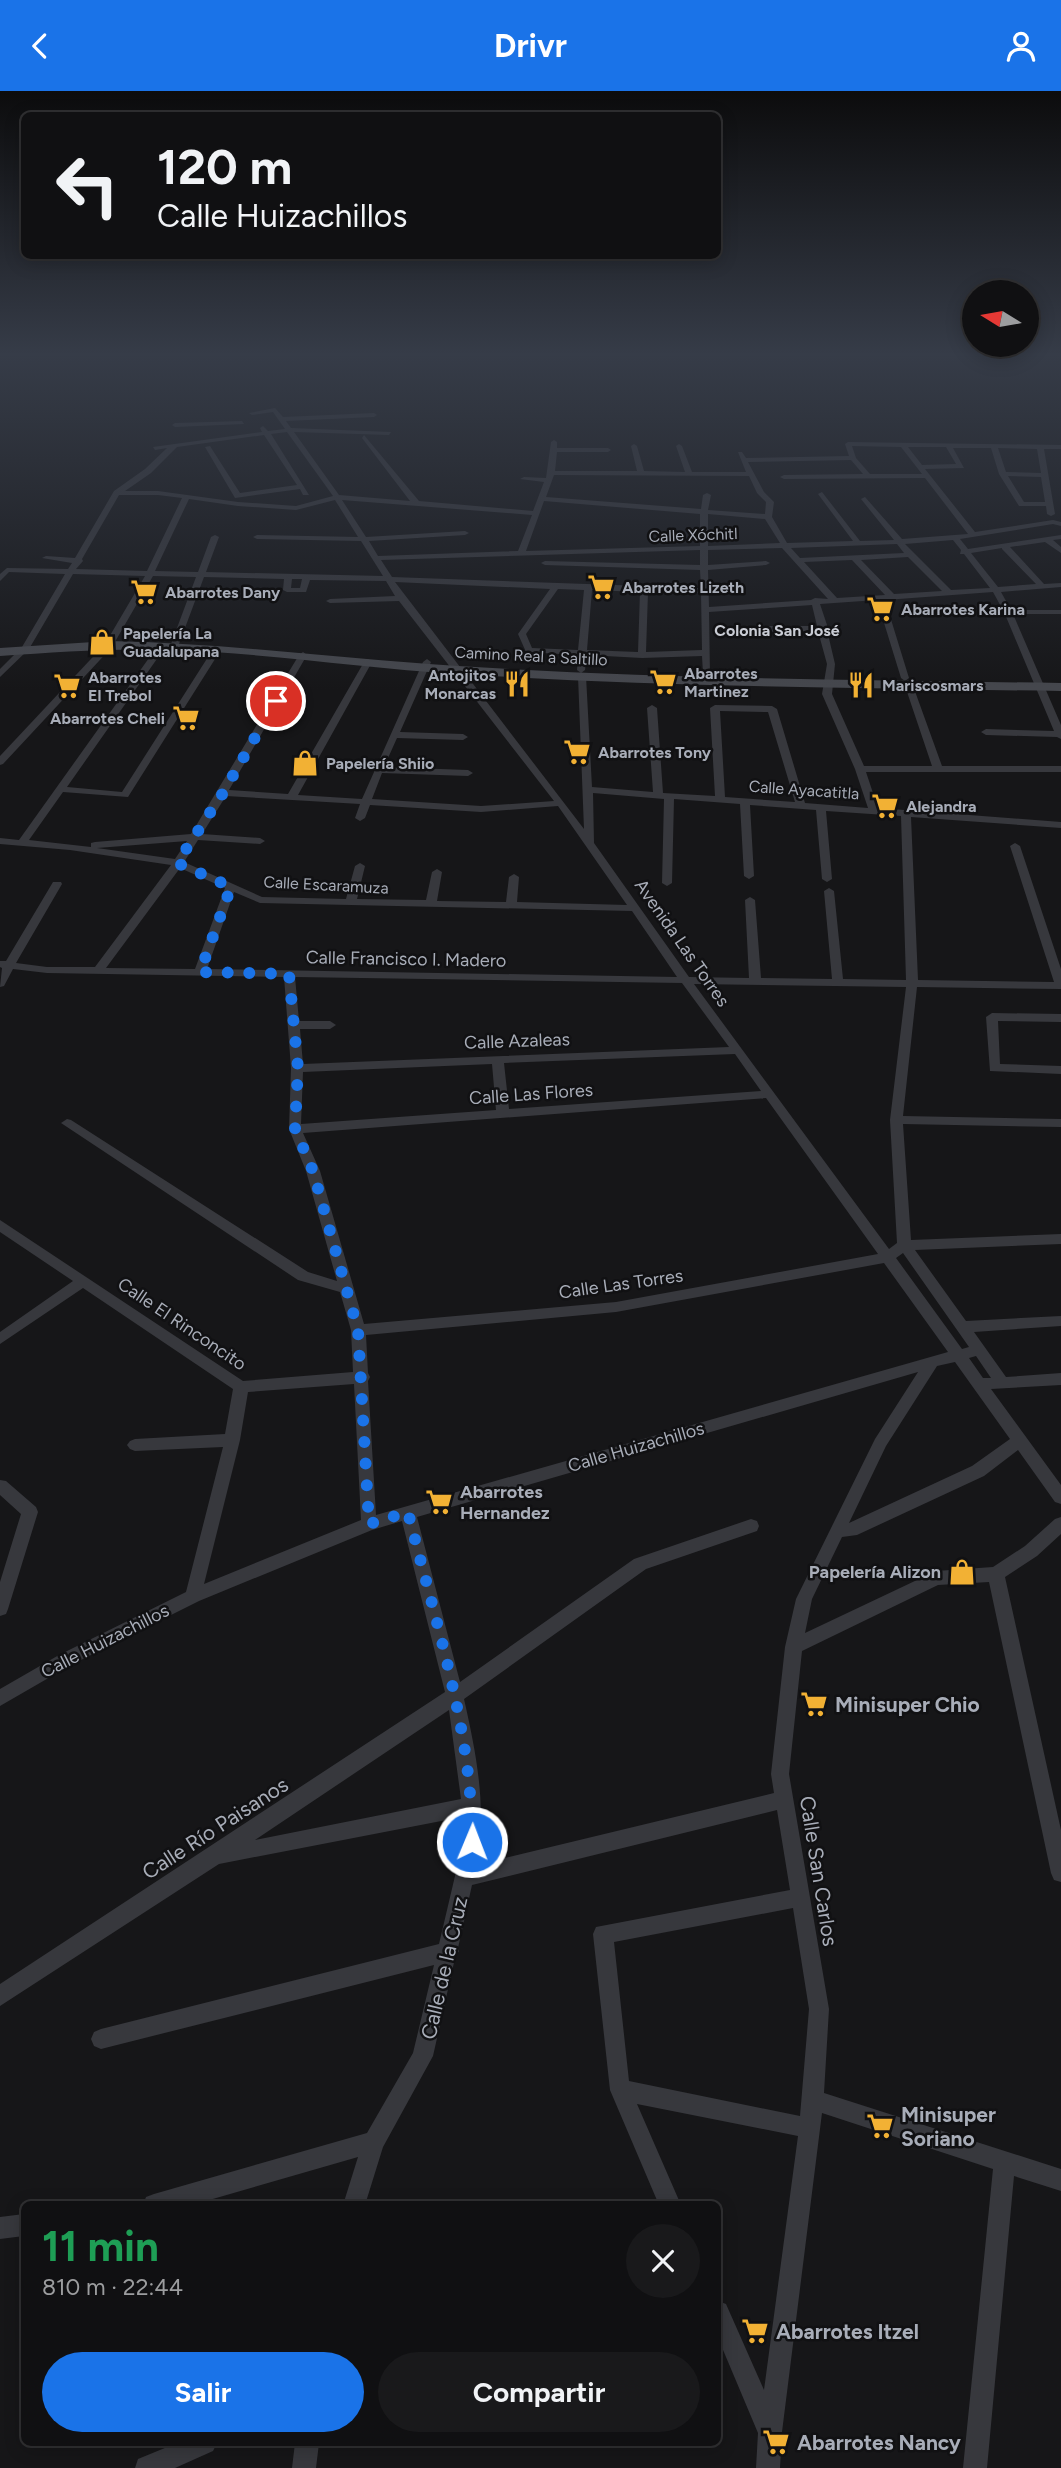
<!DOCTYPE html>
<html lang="es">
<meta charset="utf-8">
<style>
:root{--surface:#101012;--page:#19191b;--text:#f1f3f6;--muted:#9c9d9f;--line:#303032;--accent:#1a73e8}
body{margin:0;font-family:Figtree,sans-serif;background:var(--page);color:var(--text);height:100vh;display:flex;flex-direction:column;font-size:26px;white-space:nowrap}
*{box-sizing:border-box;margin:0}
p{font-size:23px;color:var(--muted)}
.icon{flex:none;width:38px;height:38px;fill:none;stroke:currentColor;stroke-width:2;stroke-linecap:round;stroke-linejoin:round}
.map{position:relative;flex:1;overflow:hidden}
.drawer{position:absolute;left:21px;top:2110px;width:700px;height:245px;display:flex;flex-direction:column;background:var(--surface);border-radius:10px;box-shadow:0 4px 18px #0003,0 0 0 2px var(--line)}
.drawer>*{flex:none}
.guide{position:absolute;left:21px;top:21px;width:700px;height:147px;border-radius:10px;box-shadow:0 4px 18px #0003,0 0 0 2px var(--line);background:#101012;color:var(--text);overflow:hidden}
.needle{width:46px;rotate:281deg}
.buttons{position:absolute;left:962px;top:189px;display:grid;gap:14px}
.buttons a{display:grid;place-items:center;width:77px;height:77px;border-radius:50%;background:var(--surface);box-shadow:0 4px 18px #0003,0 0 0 2px var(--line);font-size:35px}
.pin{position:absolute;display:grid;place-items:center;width:60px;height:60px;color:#fff;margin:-30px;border:4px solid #fff;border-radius:50%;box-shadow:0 2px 7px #0007}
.me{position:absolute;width:77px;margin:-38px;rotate:1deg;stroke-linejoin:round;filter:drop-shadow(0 0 5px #0008)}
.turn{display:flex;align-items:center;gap:24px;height:147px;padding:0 21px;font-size:32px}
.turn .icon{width:91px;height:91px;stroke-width:2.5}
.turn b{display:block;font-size:49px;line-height:60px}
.round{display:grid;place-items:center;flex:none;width:74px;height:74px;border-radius:37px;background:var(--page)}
.headline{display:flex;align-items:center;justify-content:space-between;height:119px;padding:0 21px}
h1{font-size:42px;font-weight:700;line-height:52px;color:#1e9e55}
.action{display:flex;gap:14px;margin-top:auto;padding:14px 21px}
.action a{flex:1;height:80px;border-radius:42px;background:var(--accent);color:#fff;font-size:28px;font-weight:700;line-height:80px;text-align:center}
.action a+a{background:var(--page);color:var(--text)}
header{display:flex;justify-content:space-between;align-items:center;height:91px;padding:0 21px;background:var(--accent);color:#fff;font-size:32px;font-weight:700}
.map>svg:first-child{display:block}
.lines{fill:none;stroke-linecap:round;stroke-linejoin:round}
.street{fill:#37383d;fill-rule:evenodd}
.secondary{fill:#45474d;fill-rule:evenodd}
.route{stroke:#1a73e8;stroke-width:12;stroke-dasharray:0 21.6}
.labels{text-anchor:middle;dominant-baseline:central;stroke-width:5;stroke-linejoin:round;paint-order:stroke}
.far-street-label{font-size:16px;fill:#a8adb8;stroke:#111113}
.far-poi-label{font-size:16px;font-weight:bold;fill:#a8adb8;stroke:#111113;text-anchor:start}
.far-neighbourhood-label{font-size:16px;font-weight:bold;fill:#c9ccd4;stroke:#111113}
.street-label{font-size:18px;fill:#a8adb8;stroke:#111113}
.poi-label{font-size:18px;font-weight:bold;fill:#a8adb8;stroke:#111113;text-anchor:start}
.near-poi-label{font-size:21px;font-weight:bold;fill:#a8adb8;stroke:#111113;text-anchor:start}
.near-street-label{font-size:21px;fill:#a8adb8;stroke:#111113}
</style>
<header><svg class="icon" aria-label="back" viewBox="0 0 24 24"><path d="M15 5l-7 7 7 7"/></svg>Drivr<svg class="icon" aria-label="person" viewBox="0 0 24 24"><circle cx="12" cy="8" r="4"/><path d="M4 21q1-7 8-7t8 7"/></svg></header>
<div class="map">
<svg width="1061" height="2377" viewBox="0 0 1061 2377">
<rect width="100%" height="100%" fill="#161618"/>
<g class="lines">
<path class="street" d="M275,317L283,326L374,322L377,324L374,326L286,330L291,337L391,341L389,344L294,341L339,404L410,410L362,347L364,344L419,410L533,420L544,391L520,388L524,386L546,387L551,351L554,349L557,351V357H608L611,359L608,361H557L555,380H637L631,355L634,353L637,355L644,380L685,381L676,355L679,353L682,355L692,381H746L738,361H742L746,367L849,365L845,353L848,351L1061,354V358H1044L1055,423L1051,425L1047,423L1046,415H1019L999,383L991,357H953L964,377L925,378L975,441L1053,429L1061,431V435L1053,433L960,448L968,458L1061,444V448L1053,449L1061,456V462L1045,451L1010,456L1044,493L1061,492V496L1001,501L1011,519H1061V523H1013L1061,634V648L1057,646L986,644L981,641L986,638L1054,640L1004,521L993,501L885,509L909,587L905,590L901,587L877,509L820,513L828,537L827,539L835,573L832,603L864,675H932L904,592L908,589L912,592L942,675H1061V681H866L878,717L1061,731V737L911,726L918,889L1054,891L1010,755L1015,752L1020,755L1061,878V898L917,896L903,1025L1061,1028V1036L903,1033L911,1149L1061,1143V1153L915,1159L966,1230L1061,1225V1235L974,1241L1006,1286L1061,1282V1294L991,1298L1061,1394V1413L1055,1411L1018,1359L984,1385L857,1444L842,1446L812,1508L805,1542L936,1480L993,1476L1025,1455L1055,1428L1061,1426V1443L1037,1465L1005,1486L1061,1739V1791L1054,1789L1051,1782L989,1491L938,1494L802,1560L789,1683L829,1918L824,2002L1061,2078V2100L1014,2085L987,2377H963L993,2078L822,2022L782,2341L780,2377H756L758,2342L718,2247V2210L726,2213L764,2299L798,2045L637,2013L681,2114H659L610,1999L593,1843L596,1836L790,1799L777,1719L472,1794L458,1857L459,1860L455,1867L433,1965L383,2056L365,2114H343L358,2066L192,2114H143L146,2106L154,2103L367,2042L413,1962L434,1874L101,1958L94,1955L91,1948L94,1941L101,1938L439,1853L463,1751L462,1726L219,1773L0,1915V1893L445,1601L402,1430L372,1439L199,1510L71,1574L0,1615V1598L59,1564L186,1501L223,1356L135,1360L130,1358L127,1354L130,1350L135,1348L225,1343L233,1298L83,1197L0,1253V1241L73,1190L0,1141V1129L243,1290L353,1281L351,1239L340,1201L298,1189L61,1032L67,1028L71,1029L308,1181L337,1190L306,1080L289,1038L291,977L284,886L47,882L13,878L4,895L0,896L2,877L0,876V870H6L53,791H61L62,793L16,872L47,876H95L171,774L70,759L0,753V747L19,749L159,553L162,552L166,555L67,696L122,701L215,555L222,557L128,706L63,701L29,749L91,756V752L95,751L191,743L299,564L303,561L307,564L229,699L288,703L364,571L368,568L372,571L298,704L362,708L423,571L427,568L431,571L400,641L463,643L468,646L463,649L397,647L384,676L468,679L473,682L468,685L382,682L372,708L481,715L554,710L399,510L330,512L326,510L330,508L395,505L386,490L310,489L306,501H287L283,499L284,488L204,486L179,553L175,556L171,553L196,486L153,485L112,556L3,673L0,674V665L105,553L145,485L73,483L29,558L0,586V578L22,556L65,483L9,481L0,490V483L7,477L68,478L72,472L42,467L46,465L75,467L114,400L145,378L167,357L155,359L153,356L262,341L260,337L263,335L268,340L285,338L273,321L252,324L249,322ZM287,341L333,405L296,415L238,411L158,400H125L151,382L177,356L264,344L297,394L240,402L210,355L205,356L235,407L300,398L303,404H309L271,343ZM852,355L901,356L922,383H870L856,367ZM908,356H946L956,373L922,374ZM998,357L1037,358L1041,382L1006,381ZM851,369L863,383L784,384L780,386L784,388L925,387L968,443L902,448L865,406L861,408L894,449L860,450L822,401L818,403L853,450L787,452L772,426L774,411L764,401L748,371ZM554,384L749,385L757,402L766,411L765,423L708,419L711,404L707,402L703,404L701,418L546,406ZM1008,385L1041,386L1045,411H1024ZM119,404H158L182,407L147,480L76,478L83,470L82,468ZM189,408L238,415L296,419L335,409L358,446L257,444L253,446L257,448L361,450L383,485L206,481L219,446L215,444L211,446L198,481L155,480ZM342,409L532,424L518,460L378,465L369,450L465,444L469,442L465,440L366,446ZM544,410L700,423V455L526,460ZM708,423L765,428L780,452L708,455ZM953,449L961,459L960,463H964L990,497L951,499L905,453ZM897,453L904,462L800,467L791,457ZM782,457L828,508L815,507L811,509L709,516L708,479L766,474L770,472L766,470L708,474V459ZM1002,457V458L1036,493L998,496L971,462ZM700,459V474L545,470L541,472L545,474L700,479L701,497L392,486L381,469ZM908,466L942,500L894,503L861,469ZM852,469L885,504L837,507L804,471ZM292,488H302L300,497H291ZM395,491L550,498L518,543L526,561L578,564L577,579L581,582L585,579L587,564L642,567L702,565L703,583L710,585L709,521L812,514L817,535H751L747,538L751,541L818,540L827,573L822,603L855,678L868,717L805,712L777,618L772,615L715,614L710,617L715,705L663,702L657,617L652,614L647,617L653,701L592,696L586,585L582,582L578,585L584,738ZM558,498L584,499L578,559L532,557L526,543ZM592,499L640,501L638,561L587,559ZM648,501L701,502L702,559L646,561ZM720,620L768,621L795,711L725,706ZM593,702L664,708L662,792L667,795L672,792L674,708L740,713L744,785L749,788L754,785L750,714L816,719L822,788L827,791L832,788L826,720L901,725L906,889L843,888L834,800L829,797L824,800L832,888L761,887L755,809L750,806L745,809L749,887L689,886L594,752ZM226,705L360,713L355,727L360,730L365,727L370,714L481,721L558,715L627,814L517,811L519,786L514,783L509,786L506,811L437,810L442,781L437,778L432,781L426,809L357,808L365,775L360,772L355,775L346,808L262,806L184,771L198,749L260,753L265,750L260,747L202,743ZM187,750L175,768L97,757ZM180,777L225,797L195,878L106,877ZM234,801L260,812L632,820L677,886L207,878ZM295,886L682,892L729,956L303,973L300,938H330L336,934L330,930H299ZM694,893L906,896L890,1029L897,1152L889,1158ZM735,963L761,1000L509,1018L504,972ZM492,973L496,1019L301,1033L303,981ZM766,1007L878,1163L616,1211L364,1233L320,1080L303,1042ZM903,1162L969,1256L962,1258L896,1167ZM884,1172L948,1261L376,1424L368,1290L370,1286L368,1282L366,1244L616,1221ZM976,1265L991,1287H983L969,1267ZM955,1271L1010,1348L972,1375L849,1432L886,1355L937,1275ZM918,1281L875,1348L796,1508L785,1556L771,1683L774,1702L476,1774C488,1720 476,1661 464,1608L646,1478L757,1440L759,1435L757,1430L751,1428L634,1468L460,1591L417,1426ZM354,1293L361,1429L204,1493L240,1349L248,1301ZM449,1619L461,1708L255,1749ZM793,1817L809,1918L800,2025L629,1990L614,1851Z
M242,330L244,333L175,336L172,334L175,332Z
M992,922L1061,923V931L998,930L1000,973L1061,975V983L990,980L986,926Z
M0,1389L6,1390L36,1416L38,1421L8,1518L6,1523L0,1525V1491L21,1423L0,1404Z
M24,2123V2145L0,2148V2126Z
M177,2352H217L213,2360L175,2377H135L138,2368Z
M295,2352H319L316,2377H292Z"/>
<path class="secondary" d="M109,550C226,552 341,568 458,575C658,588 860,589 1061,592V600C860,597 659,596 458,583C362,577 266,562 171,559C113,557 57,561 0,565V557Z"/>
</g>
<linearGradient id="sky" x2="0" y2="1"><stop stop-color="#0c0c0d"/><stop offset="0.44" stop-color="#363c48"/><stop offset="1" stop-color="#363c48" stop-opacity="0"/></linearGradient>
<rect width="1061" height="599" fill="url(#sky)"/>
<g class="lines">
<path class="route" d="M276,610L223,702L177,772L231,796L200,881L289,883L298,977L295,1038L313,1080L358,1239L369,1433L408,1421C434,1526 473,1642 472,1751"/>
</g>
<defs>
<g id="supermarket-bare" transform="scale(2.1)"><path d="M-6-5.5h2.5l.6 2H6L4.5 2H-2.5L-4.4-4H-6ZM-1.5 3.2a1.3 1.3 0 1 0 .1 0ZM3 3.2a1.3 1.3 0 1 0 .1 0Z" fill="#f2b134" stroke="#111113" stroke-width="2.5" paint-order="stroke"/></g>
<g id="shop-bare" transform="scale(2.1)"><path d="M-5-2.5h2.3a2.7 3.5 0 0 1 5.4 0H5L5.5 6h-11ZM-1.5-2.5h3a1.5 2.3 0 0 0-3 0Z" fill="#f2b134" stroke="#111113" stroke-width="2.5" paint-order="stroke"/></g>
<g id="restaurant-bare" transform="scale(2.1)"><path d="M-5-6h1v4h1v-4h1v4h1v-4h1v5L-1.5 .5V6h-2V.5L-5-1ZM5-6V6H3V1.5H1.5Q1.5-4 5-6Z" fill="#f2b134" stroke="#111113" stroke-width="2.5" paint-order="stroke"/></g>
</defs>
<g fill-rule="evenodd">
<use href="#supermarket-bare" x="601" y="496"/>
<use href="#supermarket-bare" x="144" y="501"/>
<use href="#supermarket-bare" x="880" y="518"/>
<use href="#shop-bare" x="102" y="551"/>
<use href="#supermarket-bare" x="663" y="591"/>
<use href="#restaurant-bare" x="517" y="593"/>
<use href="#restaurant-bare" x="861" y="594"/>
<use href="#supermarket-bare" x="67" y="595"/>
<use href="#supermarket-bare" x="186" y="627"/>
<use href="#supermarket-bare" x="577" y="661"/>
<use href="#shop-bare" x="305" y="672"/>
<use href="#supermarket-bare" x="885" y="715"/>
<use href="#supermarket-bare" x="439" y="1411"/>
<use href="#shop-bare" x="962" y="1481"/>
<use href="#supermarket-bare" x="814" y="1613"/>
<use href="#supermarket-bare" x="880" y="2035"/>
<use href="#supermarket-bare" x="755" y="2240"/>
<use href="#supermarket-bare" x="776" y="2351"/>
</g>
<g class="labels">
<g class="far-street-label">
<text transform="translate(693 444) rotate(-2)">Calle Xóchitl</text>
<text transform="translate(531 565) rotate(3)">Camino Real a Saltillo</text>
<text transform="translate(804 699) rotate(4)">Calle Ayacatitla</text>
<text transform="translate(326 794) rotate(3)">Calle Escaramuza</text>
</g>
<g class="far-poi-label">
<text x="622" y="496">Abarrotes Lizeth</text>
<text x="165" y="501">Abarrotes Dany</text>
<text x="901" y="518">Abarrotes Karina</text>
<text x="123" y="542">Papelería La<tspan x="123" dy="18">Guadalupana</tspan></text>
<text x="684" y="582">Abarrotes<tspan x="684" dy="18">Martinez</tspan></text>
<text x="496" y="584" text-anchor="end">Antojitos<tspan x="496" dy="18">Monarcas</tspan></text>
<text x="88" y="586">Abarrotes<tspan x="88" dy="18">El Trebol</tspan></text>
<text x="882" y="594">Mariscosmars</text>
<text x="165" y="627" text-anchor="end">Abarrotes Cheli</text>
<text x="598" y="661">Abarrotes Tony</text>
<text x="326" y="672">Papelería Shiio</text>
<text x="906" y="715">Alejandra</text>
</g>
<g class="far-neighbourhood-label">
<text x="777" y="539">Colonia San José</text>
</g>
<g class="street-label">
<text transform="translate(682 852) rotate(55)">Avenida Las Torres</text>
<text transform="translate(406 868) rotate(1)">Calle Francisco I. Madero</text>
<text transform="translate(517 950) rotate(-2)">Calle Azaleas</text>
<text transform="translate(531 1003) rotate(-4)">Calle Las Flores</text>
<text transform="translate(621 1193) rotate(-8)">Calle Las Torres</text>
<text transform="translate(182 1233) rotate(34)">Calle El Rinconcito</text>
<text transform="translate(636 1356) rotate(-16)">Calle Huizachillos</text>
<text transform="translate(105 1550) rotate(-27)">Calle Huizachillos</text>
</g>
<g class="poi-label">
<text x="460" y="1401">Abarrotes<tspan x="460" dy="21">Hernandez</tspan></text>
<text x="941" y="1481" text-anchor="end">Papelería Alizon</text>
</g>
<g class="near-poi-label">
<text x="835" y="1613">Minisuper Chio</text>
<text x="901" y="2023">Minisuper<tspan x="901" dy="24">Soriano</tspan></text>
<text x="776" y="2240">Abarrotes Itzel</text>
<text x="797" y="2351">Abarrotes Nancy</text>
</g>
<g class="near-street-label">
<text transform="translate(215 1737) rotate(-33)">Calle Río Paisanos</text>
<text transform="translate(819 1780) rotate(81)">Calle San Carlos</text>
<text transform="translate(444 1877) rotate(-77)">Calle de la Cruz</text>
</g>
</g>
</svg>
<div class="buttons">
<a><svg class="needle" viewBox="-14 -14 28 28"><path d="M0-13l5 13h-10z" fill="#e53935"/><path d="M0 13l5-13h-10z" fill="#9c9d9f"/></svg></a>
</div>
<div class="pin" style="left:276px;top:610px;background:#d93025"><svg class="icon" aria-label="arrive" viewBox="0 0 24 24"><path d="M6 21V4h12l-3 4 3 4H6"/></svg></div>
<svg class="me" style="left:472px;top:1751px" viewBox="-20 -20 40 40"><circle r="17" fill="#1a73e8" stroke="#fff" stroke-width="3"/><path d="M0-11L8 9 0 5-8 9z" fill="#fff"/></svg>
<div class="guide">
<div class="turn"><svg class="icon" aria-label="left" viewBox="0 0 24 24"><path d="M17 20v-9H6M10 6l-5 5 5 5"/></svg><div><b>120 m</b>Calle Huizachillos</div></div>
</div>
<section class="drawer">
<div class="headline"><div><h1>11 min</h1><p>810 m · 22:44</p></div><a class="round"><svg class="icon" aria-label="close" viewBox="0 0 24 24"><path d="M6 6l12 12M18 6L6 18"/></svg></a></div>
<div class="action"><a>Salir</a><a>Compartir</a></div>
</section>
</div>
